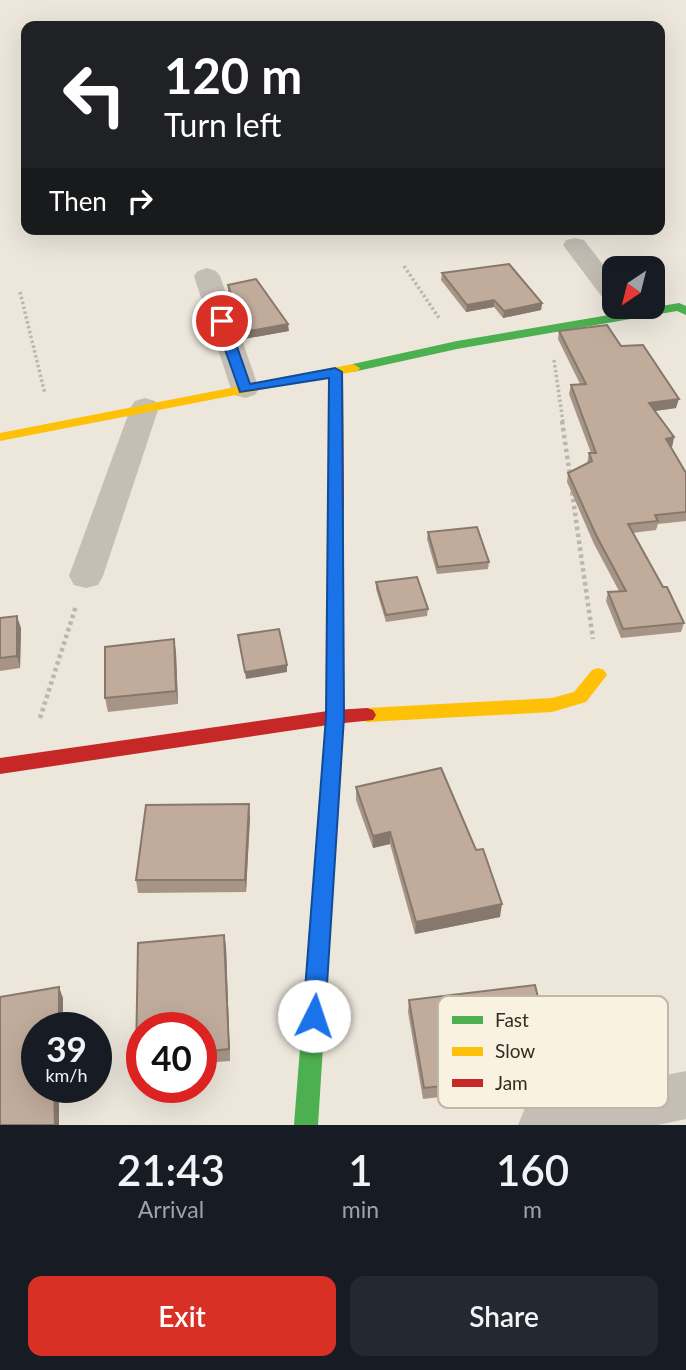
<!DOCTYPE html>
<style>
:root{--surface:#171b24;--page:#242831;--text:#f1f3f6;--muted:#9ea1a6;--accent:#d93025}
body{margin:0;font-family:Lato,sans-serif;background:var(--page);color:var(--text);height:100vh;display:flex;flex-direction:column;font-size:26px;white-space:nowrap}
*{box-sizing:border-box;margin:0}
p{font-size:23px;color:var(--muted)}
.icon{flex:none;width:38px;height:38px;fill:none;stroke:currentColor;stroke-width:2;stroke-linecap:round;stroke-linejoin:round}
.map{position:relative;height:1125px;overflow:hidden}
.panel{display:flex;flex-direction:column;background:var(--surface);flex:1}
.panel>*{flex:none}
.hud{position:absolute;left:21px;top:21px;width:644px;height:214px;border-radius:14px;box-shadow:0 7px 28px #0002;background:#202124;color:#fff;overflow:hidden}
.needle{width:46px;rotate:215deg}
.tools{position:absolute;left:602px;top:256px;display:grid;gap:14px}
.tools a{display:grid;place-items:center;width:63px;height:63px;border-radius:14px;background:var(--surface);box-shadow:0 7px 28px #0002;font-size:35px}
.speed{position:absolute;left:21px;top:1012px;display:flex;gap:14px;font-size:35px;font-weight:700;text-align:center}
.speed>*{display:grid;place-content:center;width:91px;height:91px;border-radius:50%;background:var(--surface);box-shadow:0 7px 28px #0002;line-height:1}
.speed small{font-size:18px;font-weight:400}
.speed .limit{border:10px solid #d22;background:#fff;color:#111}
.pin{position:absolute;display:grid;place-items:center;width:60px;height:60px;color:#fff;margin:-30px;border:4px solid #fff;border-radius:50%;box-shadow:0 2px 7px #0007}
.me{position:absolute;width:77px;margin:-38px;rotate:4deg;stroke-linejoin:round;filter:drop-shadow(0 0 5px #0008)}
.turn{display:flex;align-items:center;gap:24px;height:147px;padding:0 28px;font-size:32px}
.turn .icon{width:91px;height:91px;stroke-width:2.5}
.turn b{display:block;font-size:49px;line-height:60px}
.then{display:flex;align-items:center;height:66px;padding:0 28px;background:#0003;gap:14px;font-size:26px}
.eta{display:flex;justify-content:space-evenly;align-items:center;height:119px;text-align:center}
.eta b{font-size:42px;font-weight:600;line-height:49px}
.action{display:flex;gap:14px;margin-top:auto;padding:14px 28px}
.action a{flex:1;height:80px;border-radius:14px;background:var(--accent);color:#fff;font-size:28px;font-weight:600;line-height:80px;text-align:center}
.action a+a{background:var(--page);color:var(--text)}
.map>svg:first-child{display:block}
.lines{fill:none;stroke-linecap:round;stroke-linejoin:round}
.path-far1{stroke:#bcb6ae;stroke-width:3.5;stroke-dasharray:2.5 2.5;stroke-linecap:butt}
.path{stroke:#bcb6ae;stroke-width:4.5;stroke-dasharray:3.5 3.5;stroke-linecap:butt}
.street{fill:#c4beb5;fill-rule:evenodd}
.fast{fill:#4caf50;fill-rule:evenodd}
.slow{fill:#ffc107;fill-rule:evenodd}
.jam{fill:#c62828;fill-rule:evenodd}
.wall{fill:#a69486}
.shaded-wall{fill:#87786d}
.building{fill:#c1ac9c;stroke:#87786d;stroke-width:2}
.route{fill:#1a73e8;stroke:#114b97;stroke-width:2}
.key{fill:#faf2e1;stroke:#bfb7a8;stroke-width:2}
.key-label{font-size:19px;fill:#342c24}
</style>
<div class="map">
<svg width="686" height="1125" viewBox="0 0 686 1125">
<rect width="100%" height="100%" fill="#ece6db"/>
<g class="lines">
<path class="path-far1" d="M404,266L439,318
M20,292L45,394
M554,360L563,422"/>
<path class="path" d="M562,421L570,476
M572,492L593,639
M40,718L76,606"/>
<path class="street" d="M575,238L584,240L614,279V304L605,301L563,245L566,240Z
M207,268L216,271L220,276L259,389L255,395L245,398L235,395L231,389L194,276L198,271Z
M145,398L155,401L159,407L103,576L98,585L86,588L74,585L69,576L131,407L135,401Z
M686,1071V1119L658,1125H518L525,1108L542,1101Z"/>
<path class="fast" d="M679,303L686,306V315L677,311L457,349L353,372L346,368L353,364L457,341Z
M336,502L344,507V717L318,1125H294L326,717L328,507Z"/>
<path class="slow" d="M353,364L360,368L358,371L0,441V433Z
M598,668L604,670L607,675L586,702L552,712L367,722L361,720L358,715L361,710L367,708L552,698L574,692L592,670Z"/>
<path class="jam" d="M336,368L343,372L344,507L336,512L328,507L329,372Z
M367,708L373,710L376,715L373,720L335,724L0,774V758L335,710Z"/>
</g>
<path class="wall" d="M442,273L542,303L541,310L503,318L494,307L466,312L441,280Z
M228,285L289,331L244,339L228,292Z
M559,331L621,346L676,408L655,411L674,437L672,447H671L686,473V521L658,524L656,530L632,533L684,623L681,632L621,638L606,601L608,592L619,591L594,544L567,482L568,473L587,464L589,453H591L569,394L571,385L580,384L558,339Z
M428,532L489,562L488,569L437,574L427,539Z
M376,582L428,609L427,616L386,622L376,589Z
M0,618L21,628L20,668L0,671Z
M174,639L176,653L178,704L108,712L105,698Z
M356,787L500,917L415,934L390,844L373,848L356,800Z
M250,817L246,892L138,893L136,880Z
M224,935L226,947L230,1061L201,1063V1027H142V1069H140L136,1058L138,943Z
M409,1000L556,1073L553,1084L423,1099L408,1012Z"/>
<path class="shaded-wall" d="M494,300V307L466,312L467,305Z
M542,303L541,310L503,318L504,311Z
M288,324L289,331L244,339V332Z
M679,399L676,408L647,412L649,403Z
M674,437L672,447L664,448L666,439Z
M17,616L21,628L20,668L17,656Z
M174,639L176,653L178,704L176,691Z
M287,665V672L246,679L245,672Z
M249,804L250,817L246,892L245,880Z
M390,832V844L373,848V836Z
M502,904L500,917L415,934L416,922Z
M224,935L226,947L230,1061L229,1049Z
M59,987L63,998V1027H59Z
M54,1087H59V1125H55Z"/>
<path class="building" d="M509,264L542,303L504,311L494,300L467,305L442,273Z
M256,279L288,324L244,332L228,285Z
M607,325L621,346L643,345L679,399L649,403L674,437L666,439L686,473V512L655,515L658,521L628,524L663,587H667L684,623L623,629L608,592L626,591L596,535L568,473L592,461L589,453H596L571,385L586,384L559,331Z
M477,527L489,562L438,567L428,532Z
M417,577L428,609L386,615L376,582Z
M17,616V656L0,658V618Z
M279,629L287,665L245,672L238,635Z
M174,639L176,691L105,698V647Z
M441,768L476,850L483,849L502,904L416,922L390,832L373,836L356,787Z
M249,804L245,880H136L146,805Z
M224,935L229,1049L201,1052V1027H142V1058H136L138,943Z
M535,985L556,1073L424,1088L409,1000Z
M59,987V1027H37V1087H54L55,1125H0V997Z"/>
<path class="route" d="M222,317L228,321L250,384L335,368L342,372L344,717L325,1016L321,1024L314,1027L306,1024L303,1016L326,717L329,378L240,392L215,321Z"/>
<rect x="438" y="996" width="230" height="112" rx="10" class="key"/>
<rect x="452" y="1016" width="31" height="8" fill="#4caf50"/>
<rect x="452" y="1047" width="31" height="9" fill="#ffc107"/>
<rect x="452" y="1079" width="31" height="8" fill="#c62828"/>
<g class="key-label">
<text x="495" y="1027">Fast</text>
<text x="495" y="1058">Slow</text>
<text x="495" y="1090">Jam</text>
</g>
</svg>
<div class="tools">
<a><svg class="needle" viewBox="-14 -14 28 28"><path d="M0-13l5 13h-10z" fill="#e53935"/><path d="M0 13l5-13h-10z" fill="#9ea1a6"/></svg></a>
</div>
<div class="speed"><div>39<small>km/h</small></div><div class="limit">40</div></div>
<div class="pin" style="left:222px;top:321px;background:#d93025"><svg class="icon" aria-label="arrive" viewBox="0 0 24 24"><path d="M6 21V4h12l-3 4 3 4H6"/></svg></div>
<svg class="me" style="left:314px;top:1016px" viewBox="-20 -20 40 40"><circle r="19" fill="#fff"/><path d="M0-13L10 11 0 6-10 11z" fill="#1a73e8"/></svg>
<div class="hud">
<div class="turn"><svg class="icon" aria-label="left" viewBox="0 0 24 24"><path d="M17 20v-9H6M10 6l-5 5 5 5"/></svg><div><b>120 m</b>Turn left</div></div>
<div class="then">Then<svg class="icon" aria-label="right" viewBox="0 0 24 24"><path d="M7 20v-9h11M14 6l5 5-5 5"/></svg></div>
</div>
</div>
<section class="panel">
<div class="eta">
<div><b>21:43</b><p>Arrival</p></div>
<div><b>1</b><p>min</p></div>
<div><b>160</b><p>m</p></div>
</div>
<div class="action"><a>Exit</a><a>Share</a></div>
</section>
